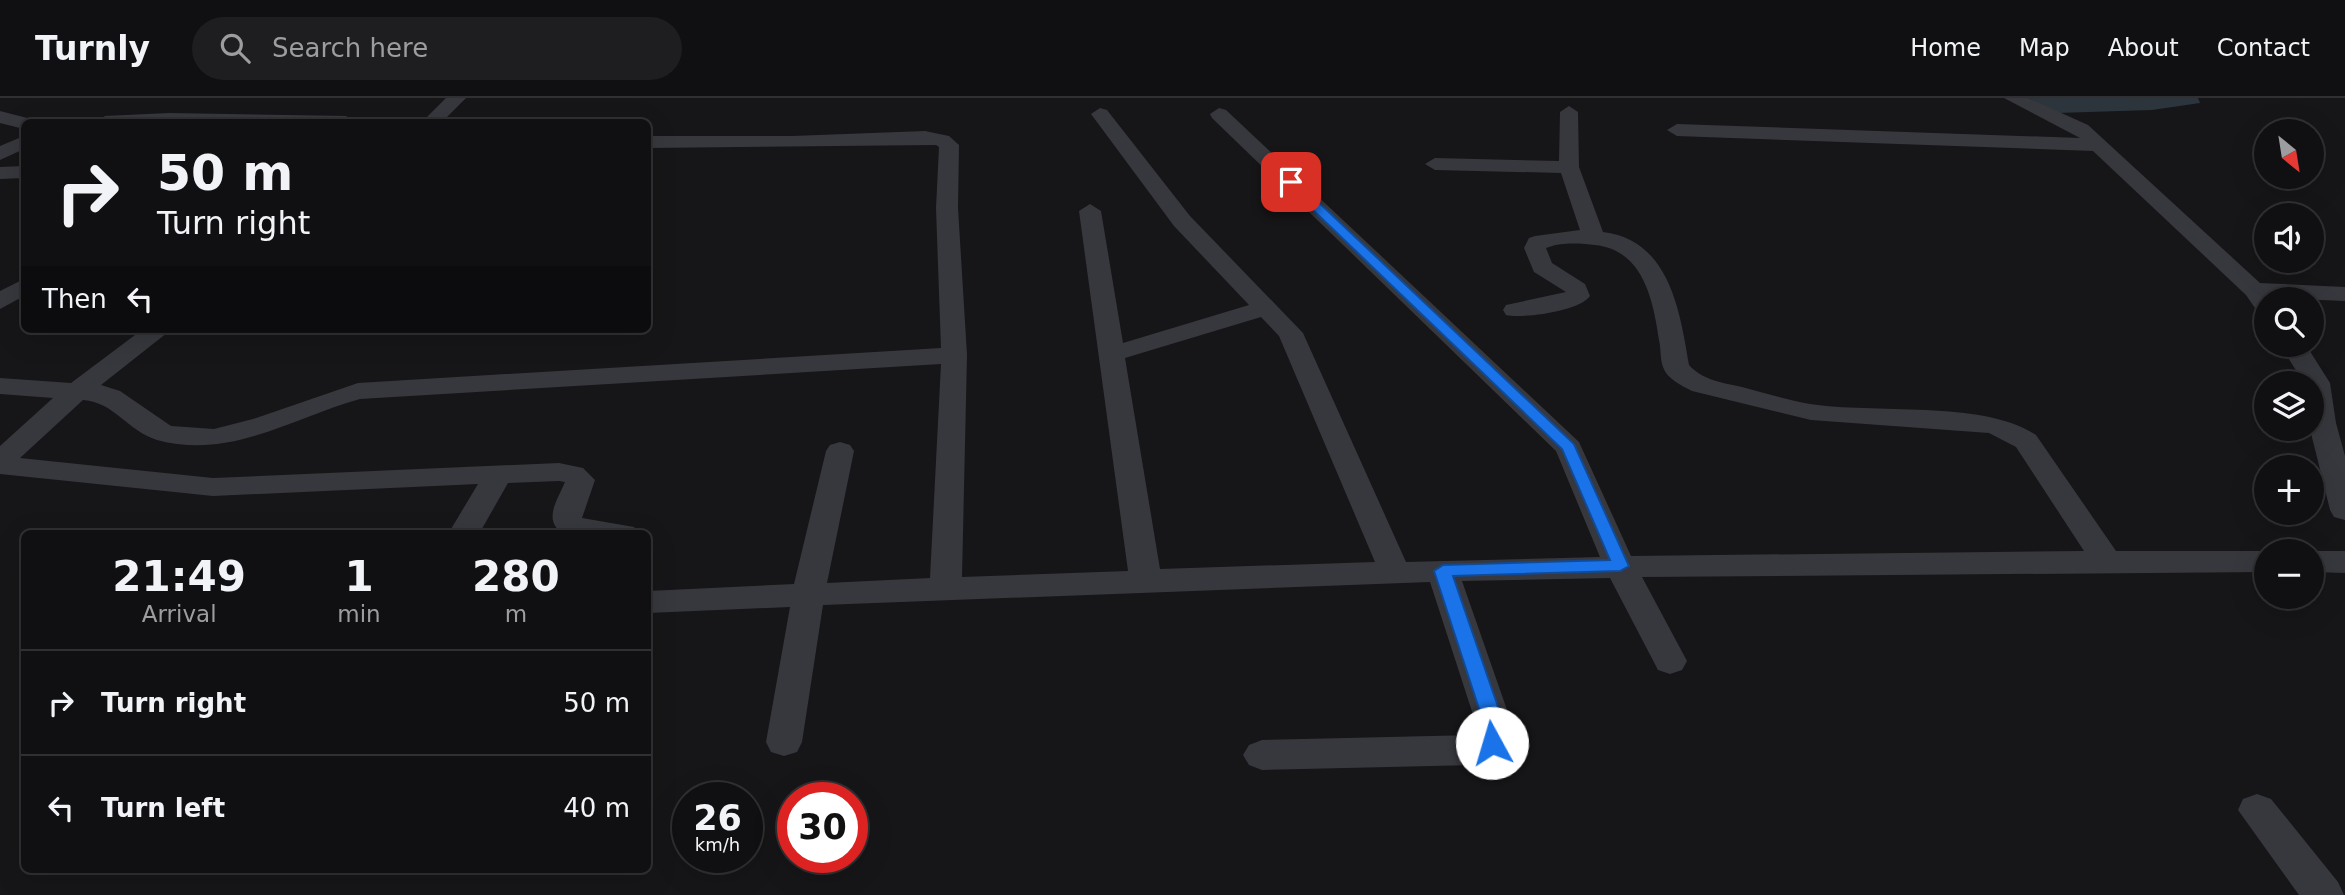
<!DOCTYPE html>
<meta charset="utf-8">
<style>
:root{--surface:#101012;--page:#1e1e20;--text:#f1f3f6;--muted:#9c9d9f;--line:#303032}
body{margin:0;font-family:"DejaVu Sans",sans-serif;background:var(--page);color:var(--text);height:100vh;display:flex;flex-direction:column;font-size:26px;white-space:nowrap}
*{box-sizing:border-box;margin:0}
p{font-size:23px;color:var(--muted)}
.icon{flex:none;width:38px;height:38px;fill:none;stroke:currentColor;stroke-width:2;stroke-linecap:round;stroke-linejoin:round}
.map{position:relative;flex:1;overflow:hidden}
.details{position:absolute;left:21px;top:432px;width:630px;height:343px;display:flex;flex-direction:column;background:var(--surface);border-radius:10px;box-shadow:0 7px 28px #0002,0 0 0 2px var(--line)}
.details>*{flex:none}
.top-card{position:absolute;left:21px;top:21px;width:630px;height:214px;border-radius:10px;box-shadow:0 7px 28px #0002,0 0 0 2px var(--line);background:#101012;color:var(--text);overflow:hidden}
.needle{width:46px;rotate:150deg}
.buttons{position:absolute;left:2254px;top:21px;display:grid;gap:14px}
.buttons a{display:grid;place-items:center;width:70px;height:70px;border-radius:50%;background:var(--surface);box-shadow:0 7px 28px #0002,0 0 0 2px var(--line);font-size:35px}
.speed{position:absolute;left:672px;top:684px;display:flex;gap:14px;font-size:35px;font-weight:700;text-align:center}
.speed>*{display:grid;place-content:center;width:91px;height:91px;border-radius:50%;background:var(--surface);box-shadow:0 7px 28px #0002,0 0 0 2px var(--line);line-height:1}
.speed small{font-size:18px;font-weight:400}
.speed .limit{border:10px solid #d22;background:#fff;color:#111}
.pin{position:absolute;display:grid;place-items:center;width:60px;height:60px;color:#fff;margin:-30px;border-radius:14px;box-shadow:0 4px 10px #0006}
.me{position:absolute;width:77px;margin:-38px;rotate:354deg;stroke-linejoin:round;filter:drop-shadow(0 0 5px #0008)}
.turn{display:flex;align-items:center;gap:24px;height:147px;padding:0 21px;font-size:32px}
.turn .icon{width:91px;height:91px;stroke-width:2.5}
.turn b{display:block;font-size:49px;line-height:60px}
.then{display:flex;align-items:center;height:66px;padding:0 21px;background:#0003;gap:14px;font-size:26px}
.eta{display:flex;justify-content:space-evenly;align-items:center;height:119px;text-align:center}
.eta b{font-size:42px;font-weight:700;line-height:49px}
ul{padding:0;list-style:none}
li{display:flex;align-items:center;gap:21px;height:105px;padding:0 21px;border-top:2px solid var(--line)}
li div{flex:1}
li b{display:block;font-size:26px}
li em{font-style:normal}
header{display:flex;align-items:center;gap:42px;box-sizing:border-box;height:98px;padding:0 35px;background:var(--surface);border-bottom:2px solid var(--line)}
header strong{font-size:33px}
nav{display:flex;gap:38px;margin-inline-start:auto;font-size:24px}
.search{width:490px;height:63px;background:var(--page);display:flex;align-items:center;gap:18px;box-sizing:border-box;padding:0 24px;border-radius:38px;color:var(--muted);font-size:26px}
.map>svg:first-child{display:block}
.water{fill:#2c353c}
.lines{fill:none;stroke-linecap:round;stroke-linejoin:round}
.street{fill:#37383d;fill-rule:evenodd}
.route{fill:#1a73e8;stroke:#114b97;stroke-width:2}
</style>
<header>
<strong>Turnly</strong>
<div class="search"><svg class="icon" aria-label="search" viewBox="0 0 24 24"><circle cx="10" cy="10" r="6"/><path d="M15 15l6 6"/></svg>Search here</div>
<nav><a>Home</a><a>Map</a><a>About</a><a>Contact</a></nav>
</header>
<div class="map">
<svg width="2345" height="797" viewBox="0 0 2345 797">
<rect width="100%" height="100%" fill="#161618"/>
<path class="water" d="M2028,0H2198L2200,5L2152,12L2057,15Z"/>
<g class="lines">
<path class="street" d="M446,0H466L442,24H422Z
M2004,0H2028L2088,27L2260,185L2345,189V203L2272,200L2266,201V215L2257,213L2246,197L2093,53L1677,38L1667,32L1677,26L2080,40Z
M1569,8L1578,14L1579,69L1603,134C1670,142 1680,214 1689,267C1702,282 1724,285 1742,289C1765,295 1787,302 1810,306C1873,316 1985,302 2036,337L2116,453H2266V474L1642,479L1687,563L1682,572L1670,576L1658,572L1610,480L1462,483L1513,629L1505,655L1475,667L1262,672L1249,667L1243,657L1249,647L1262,642L1475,637L1477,629L1430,484L823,507L802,644L797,654L784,658L771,654L766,644L790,509L648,515V493L794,486L826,353L830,347L840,344L850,347L854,353L827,485L930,480L941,266L360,301C292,320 230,362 157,342C128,333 114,304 83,302L20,360L213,380L559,365L583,370L595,382L582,420L634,429L638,436H564C542,423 557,403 565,384L559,383L508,385L479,436H448L478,386L213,398L0,376V348L53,300L0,296V280L71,285L143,231H172L101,287L120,293L171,328L214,331L253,321L358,285L941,250L936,110L939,49L936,47L648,50V38H792L925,33L949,38L959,47L958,110L967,257L962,479L1128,473L1079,113L1090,106L1101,113L1123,245L1249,207L1174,128L1091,16L1100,10L1107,12L1190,118L1303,235L1406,464L1600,459L1556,353L1212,20L1210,16L1219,10L1226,12L1579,344L1631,458L2084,453L2016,349L1989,335L1811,322L1692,293C1681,287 1667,281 1663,269C1660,261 1661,250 1659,242C1653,201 1643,152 1595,147C1580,145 1560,144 1546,150L1552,165L1585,186L1590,198C1580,213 1523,221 1506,217L1503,212L1506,207L1566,194L1534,174L1524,150L1529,140L1535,138L1580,132L1561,75L1435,72L1425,66L1435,60L1559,63L1560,14ZM1261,219L1279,238L1375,464L1160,471L1125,260Z
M0,13L31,21L33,24H24V31L0,25Z
M169,15L346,18L356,24H95L105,18Z
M24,38V51L0,62V48Z
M24,68V80L0,81V69Z
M24,181V198L0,211V193Z
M2280,247H2306L2330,285L2336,325L2345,358V422L2334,419L2330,412L2310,331L2312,285H2304Z
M2312,453H2345V475L2312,474Z
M2257,696L2271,701L2338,784L2344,797H2299L2238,712L2243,701Z"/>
</g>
<path class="route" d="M1287,82H1295L1574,346L1629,468L1620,473L1453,478L1505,629L1499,650H1485L1483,645L1485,629L1434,473L1443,467L1610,462L1562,351L1287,87Z"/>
</svg>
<div class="buttons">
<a><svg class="needle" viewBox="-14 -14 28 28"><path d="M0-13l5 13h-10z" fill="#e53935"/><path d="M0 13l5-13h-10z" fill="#9c9d9f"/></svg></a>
<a><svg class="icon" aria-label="sound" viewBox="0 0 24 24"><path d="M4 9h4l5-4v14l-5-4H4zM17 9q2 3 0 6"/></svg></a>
<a><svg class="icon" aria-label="search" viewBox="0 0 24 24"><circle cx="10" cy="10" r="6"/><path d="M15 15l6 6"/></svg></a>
<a><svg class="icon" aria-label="layers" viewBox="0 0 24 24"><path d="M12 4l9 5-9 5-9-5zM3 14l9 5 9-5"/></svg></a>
<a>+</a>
<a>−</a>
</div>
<div class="speed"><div>26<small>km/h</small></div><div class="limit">30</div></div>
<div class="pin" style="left:1291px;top:84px;background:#d93025"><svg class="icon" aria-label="arrive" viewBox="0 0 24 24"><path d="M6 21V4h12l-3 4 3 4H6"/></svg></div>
<svg class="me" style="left:1492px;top:645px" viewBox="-20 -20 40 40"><circle r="19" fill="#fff"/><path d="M0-13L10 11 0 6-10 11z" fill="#1a73e8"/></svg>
<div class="top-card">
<div class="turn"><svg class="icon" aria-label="right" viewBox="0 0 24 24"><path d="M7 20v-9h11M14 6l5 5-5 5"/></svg><div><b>50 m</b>Turn right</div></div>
<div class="then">Then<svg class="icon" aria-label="left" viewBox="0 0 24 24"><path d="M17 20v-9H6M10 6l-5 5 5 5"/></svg></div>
</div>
<section class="details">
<div class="eta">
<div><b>21:49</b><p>Arrival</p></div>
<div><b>1</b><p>min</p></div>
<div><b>280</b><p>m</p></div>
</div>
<ul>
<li><svg class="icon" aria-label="right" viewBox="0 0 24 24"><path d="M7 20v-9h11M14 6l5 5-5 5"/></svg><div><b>Turn right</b></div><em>50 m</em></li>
<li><svg class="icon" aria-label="left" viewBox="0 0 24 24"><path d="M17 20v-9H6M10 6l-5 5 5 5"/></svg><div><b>Turn left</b></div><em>40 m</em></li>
</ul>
</section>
</div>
